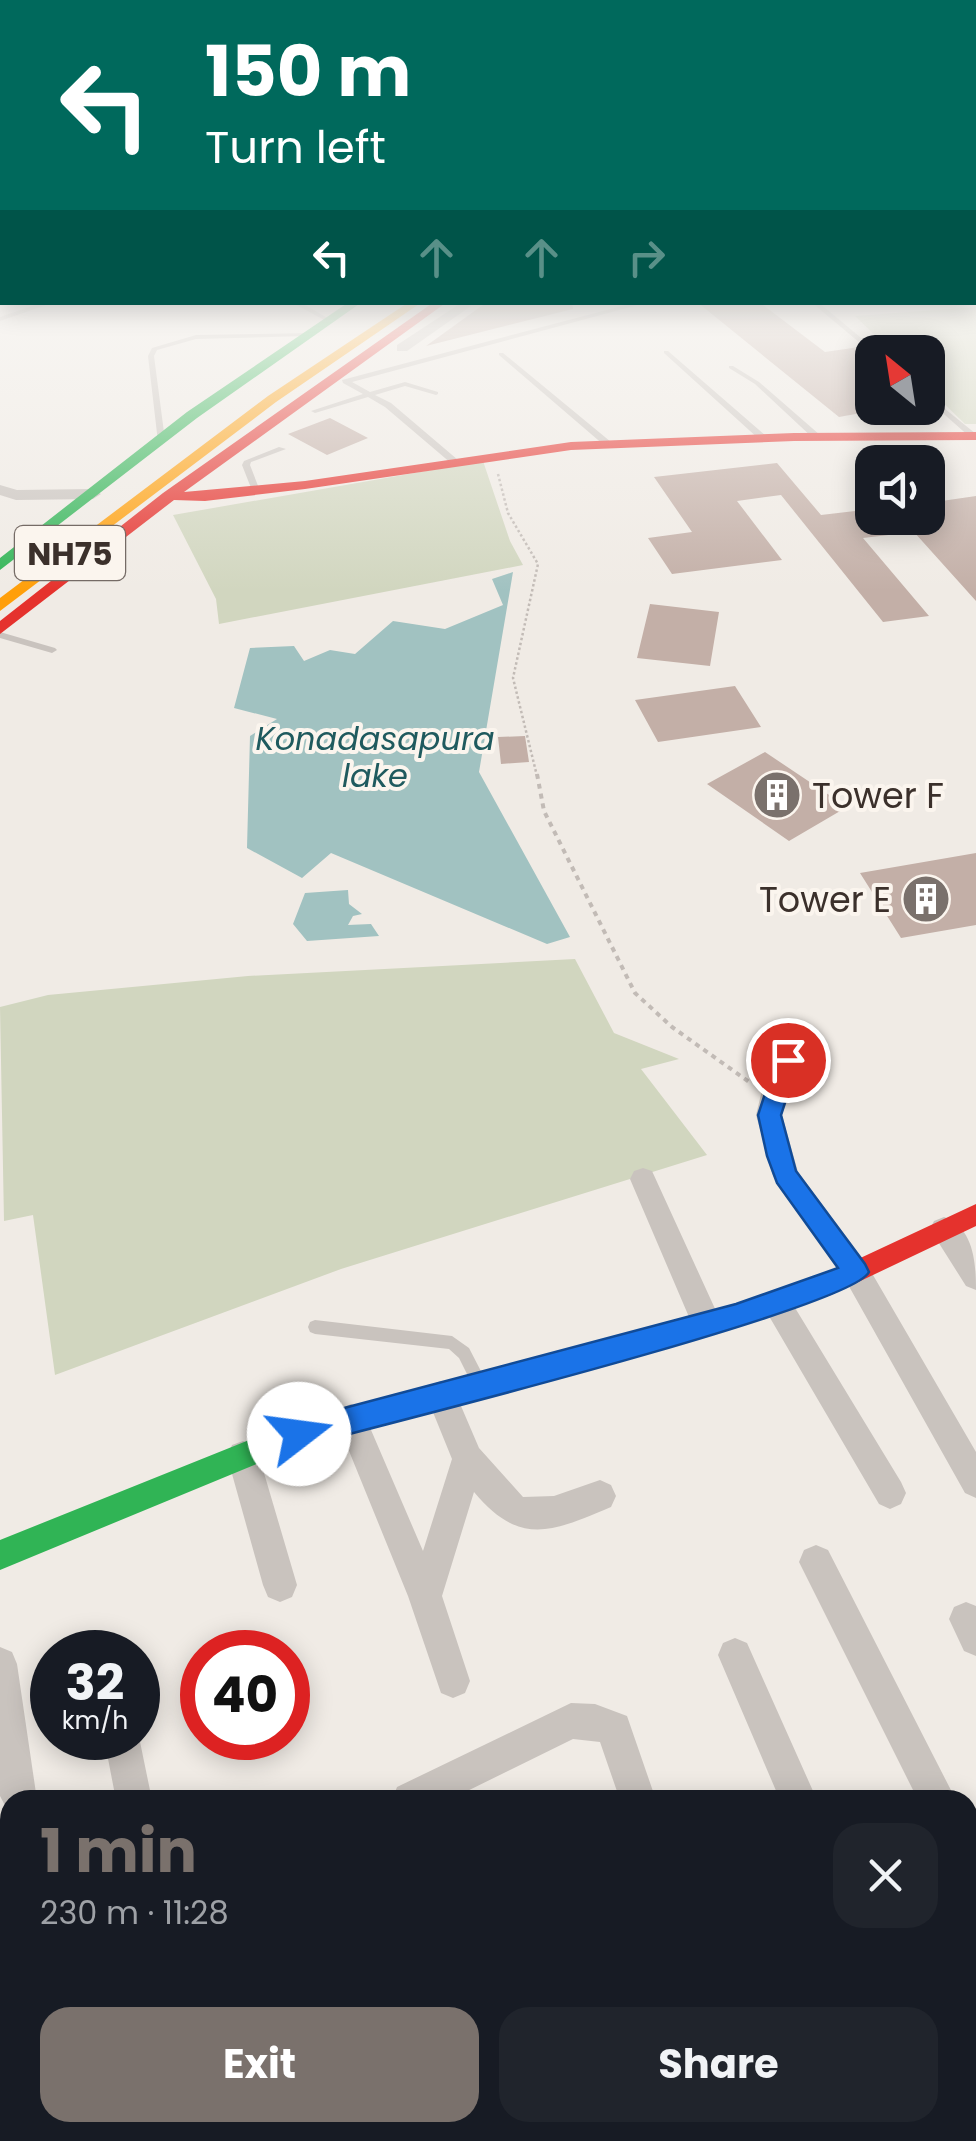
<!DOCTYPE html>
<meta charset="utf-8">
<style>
:root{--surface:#171b24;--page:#20242c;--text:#f1f3f6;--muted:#9ea1a6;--accent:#7a716c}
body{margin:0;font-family:Poppins,sans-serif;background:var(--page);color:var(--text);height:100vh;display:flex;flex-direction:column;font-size:38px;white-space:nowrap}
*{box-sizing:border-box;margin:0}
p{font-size:32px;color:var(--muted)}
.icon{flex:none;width:55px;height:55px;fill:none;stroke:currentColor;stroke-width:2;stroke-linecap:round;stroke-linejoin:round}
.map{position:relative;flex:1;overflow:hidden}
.side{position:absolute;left:0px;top:1790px;width:978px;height:352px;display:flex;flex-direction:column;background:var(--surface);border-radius:30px 30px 0 0;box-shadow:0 5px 25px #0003}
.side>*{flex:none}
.guide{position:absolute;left:0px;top:0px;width:978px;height:305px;box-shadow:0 5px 25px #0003;background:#00695c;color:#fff;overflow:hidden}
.needle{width:65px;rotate:330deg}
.fabs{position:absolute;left:855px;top:335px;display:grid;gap:20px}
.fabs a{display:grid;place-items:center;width:90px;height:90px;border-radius:20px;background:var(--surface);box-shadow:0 5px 25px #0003;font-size:50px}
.speed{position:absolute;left:30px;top:1630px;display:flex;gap:20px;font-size:50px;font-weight:700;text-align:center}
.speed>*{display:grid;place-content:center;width:130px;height:130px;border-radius:50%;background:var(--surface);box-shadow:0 5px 25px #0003;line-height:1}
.speed small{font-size:25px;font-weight:400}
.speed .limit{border:15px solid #d22;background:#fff;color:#111}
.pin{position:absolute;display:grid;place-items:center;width:85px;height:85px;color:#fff;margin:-42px;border:5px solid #fff;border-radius:50%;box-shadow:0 2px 10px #0007}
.me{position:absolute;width:110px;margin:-55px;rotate:75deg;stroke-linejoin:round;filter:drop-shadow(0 0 8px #0008)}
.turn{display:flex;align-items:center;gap:35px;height:210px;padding:0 40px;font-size:45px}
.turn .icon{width:130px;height:130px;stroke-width:2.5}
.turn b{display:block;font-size:70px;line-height:85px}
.lanes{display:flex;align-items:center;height:95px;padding:0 40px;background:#0003;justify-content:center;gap:50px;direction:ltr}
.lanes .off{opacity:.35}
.round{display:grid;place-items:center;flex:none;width:105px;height:105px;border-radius:30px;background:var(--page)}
.overview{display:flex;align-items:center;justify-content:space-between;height:170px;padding:0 40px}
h1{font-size:60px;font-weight:700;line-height:75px;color:var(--accent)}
.cta{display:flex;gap:20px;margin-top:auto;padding:20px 40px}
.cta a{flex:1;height:115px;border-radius:30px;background:var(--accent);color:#fff;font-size:40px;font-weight:700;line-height:115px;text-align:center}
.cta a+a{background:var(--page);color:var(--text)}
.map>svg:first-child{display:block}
.green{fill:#d1d6bf}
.water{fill:#a1c2c1}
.building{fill:#c3afa7}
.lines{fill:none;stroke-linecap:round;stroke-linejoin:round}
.path-far1{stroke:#c2bbb6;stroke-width:2.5;stroke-dasharray:2.5 2.5;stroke-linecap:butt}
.path{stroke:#c2bbb6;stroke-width:4;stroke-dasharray:5 5;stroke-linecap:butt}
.lane{fill:#c9c3be;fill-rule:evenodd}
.street{fill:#c9c3be;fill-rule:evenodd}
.fast{fill:#30b455;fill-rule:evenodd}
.slow{fill:#ff9f0a;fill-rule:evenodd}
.jam{fill:#e5322d;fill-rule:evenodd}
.route{fill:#1a73e8;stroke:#114b97;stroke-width:2.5}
.labels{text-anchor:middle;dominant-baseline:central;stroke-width:8;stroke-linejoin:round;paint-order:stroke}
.shield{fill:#fbf5ee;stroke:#756b66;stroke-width:2.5}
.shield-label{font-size:32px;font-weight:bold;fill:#3b302b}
.far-water-label{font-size:32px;font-style:italic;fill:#1f5a5e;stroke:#fbf5ee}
.poi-label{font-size:35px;fill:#3b302b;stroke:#fbf5ee;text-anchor:start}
</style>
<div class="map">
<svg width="976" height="2141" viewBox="0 0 976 2141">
<rect width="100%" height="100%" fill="#f0ebe5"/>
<path class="green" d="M976,307V424H965L928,388V352H892L855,316Z
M483,461L510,541L523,565L219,624L216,599L173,515Z
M575,959L614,1033L679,1059L641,1069L707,1155L341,1269L55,1375L33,1215L4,1221L0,1007L48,995L248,976Z"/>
<path class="water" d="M513,572L479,772L570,937L547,944L331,853L302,878L247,848L250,736L277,719L234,708L250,648L294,646L304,661L330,650L355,654L393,621L445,629L503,605L492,579Z
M348,890L349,904L362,914L353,916L348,925L371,924L379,936L307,941L293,924L305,893Z"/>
<path class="building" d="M487,302H572L573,309L426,346Z
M697,302H759L825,352L859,347L872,357V411L839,417Z
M330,418L368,438L327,455L288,434Z
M777,463L821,515L872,509V518H928V503L976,496V601L914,532L863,538L929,616L883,622L781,495L737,501L782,560L672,574L648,538L692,532L654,477Z
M650,604L719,612L710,666L637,658Z
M735,686L761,727L658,742L635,700Z
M525,736L529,762L501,764L498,737Z
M765,752L847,807L789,841L707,784Z
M976,853V925L901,938L860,873Z"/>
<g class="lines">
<path class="path-far1" d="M498,474L508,513L538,564L513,678L537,776"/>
<path class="path" d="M537,774L544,811L635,993L672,1027L752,1084"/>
<path class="lane" d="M44,302H55L0,321V317Z
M291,302H300L331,320L326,321Z
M637,302H649L352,382L370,392L405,382L438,392V394L436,395L405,386L375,395L391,403L458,460V464H452L385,407L368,397L315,413L311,411L363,394L343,383L342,380Z
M811,302H818L878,352L872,353Z
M309,333V335L307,336L196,339L157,350L154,356L165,440L158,442L148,356L152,348L196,335Z
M664,351H668L766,436V440H760L664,353Z
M499,353H503L611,442V446H605L499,355Z
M729,366H733L759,382L820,435V439H814L755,384L729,368Z
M928,395L976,434V438H971L928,400Z
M279,447L286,449L251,462L250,465L260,491L253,493L242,465L244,461Z
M0,632L55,648L57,650L52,653L0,638Z
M315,1320L452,1336L469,1348L485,1379L482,1384L477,1386L472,1384L459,1358L449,1349L315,1334L310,1332L308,1327L310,1322Z
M70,2132H92L93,2141H71Z"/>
<path class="street" d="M461,303L471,306L407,351H397V345Z
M0,485L17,490L93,489L101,494L93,499L16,500L0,495Z
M801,1029L810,1031L813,1038L790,1082L782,1115L798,1172L866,1263L976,1452V1498L965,1493L846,1281L773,1176L756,1115L764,1082L792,1031Z
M643,1168L652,1171L722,1324L717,1333L707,1337L697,1333L692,1324L630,1179L634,1171Z
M944,1217C974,1228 976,1263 976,1290L966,1286L930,1229L934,1221Z
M776,1289L786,1293L901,1482L906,1493L901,1504L890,1509L879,1504L766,1311L762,1302L766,1293Z
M441,1381L452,1385L479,1448L523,1497L554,1496L600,1480L611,1485L616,1496L611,1507C552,1532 520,1547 474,1492L442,1596L470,1681L465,1693L453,1698L441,1693L408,1596L336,1419L340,1409L351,1404L362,1409L423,1551L452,1459L426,1395L430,1385Z
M243,1441L254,1445L259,1456L297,1585L292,1597L280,1602L268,1597L263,1585L227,1456L232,1445Z
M816,1545L828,1550L956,1800H918L799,1562L804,1550Z
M966,1602L976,1606V1656L964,1651L949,1619L954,1607Z
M735,1638L747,1643L817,1800H780L718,1655L723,1643Z
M0,1647L12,1652L17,1664L37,1800H10V1815L0,1796Z
M571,1703L595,1704L627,1716L656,1800H620L600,1742L573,1739L449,1800H392L397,1787Z
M138,1732L152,1800H116L104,1738H138Z
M968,1839L976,1842V1894L968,1891Z
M976,2079V2123L968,2126V2083Z
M925,2132H968L971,2141H929Z"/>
<path class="fast" d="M349,302H362L197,418L0,570V558L187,412Z
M501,1366L511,1370L515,1379L511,1388L300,1446L0,1570V1540L299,1420Z"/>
<path class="slow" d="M409,302H422L276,402L0,611V598L268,396Z"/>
<path class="jam" d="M434,302H447L184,492L305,481L571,442L794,433L976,432V440L794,441L571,450L305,489L205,501L174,500L0,634V621L163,493Z
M976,1204V1226L831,1295L736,1328L501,1392L491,1388L487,1379L491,1370L501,1366L736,1304L824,1275Z"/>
</g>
<linearGradient id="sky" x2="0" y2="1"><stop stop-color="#8bbad8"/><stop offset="0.49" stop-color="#f8f6f3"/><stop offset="1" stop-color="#f8f6f3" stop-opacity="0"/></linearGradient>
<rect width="976" height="591" fill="url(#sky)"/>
<path class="route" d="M788,1051L799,1060L781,1115L796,1171L865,1264L869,1272C851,1309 370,1428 299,1447L289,1443L285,1434L289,1424L299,1420L736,1304L838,1268L777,1183L767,1156L758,1115L776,1060Z"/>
<defs>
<g id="building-disc" transform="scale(2.5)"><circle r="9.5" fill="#7a716c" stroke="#fbf5ee"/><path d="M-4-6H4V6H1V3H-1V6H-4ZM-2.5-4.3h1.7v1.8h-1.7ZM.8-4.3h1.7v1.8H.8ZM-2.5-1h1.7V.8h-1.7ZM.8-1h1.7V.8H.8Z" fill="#fff"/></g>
</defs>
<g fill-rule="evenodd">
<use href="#building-disc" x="777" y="795"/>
<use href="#building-disc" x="926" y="899"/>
</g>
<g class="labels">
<rect class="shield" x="15" y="526" width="110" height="54" rx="8"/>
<g class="shield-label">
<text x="70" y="553">NH75</text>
</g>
<g class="far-water-label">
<text x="375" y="738">Konadasapura<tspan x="375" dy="37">lake</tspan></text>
</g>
<g class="poi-label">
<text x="812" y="795">Tower F</text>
<text x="891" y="899" text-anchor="end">Tower E</text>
</g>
</g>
</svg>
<div class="fabs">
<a><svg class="needle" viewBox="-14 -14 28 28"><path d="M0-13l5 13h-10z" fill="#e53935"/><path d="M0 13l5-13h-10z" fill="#9ea1a6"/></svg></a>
<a><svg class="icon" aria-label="sound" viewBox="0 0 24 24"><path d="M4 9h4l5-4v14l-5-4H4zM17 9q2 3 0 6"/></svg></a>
</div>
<div class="speed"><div>32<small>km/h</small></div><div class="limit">40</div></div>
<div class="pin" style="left:788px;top:1060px;background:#d93025"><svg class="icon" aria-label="arrive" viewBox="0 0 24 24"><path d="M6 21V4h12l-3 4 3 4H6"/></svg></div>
<svg class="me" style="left:299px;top:1434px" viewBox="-20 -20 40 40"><circle r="19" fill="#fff"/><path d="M0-13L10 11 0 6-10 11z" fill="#1a73e8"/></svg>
<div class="guide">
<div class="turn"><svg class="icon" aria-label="left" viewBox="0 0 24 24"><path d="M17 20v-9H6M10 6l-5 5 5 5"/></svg><div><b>150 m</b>Turn left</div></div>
<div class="lanes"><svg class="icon" aria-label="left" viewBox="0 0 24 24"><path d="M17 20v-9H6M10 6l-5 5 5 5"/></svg><svg class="icon off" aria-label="ahead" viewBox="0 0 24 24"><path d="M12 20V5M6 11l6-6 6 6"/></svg><svg class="icon off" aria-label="ahead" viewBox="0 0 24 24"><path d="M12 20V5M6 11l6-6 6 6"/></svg><svg class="icon off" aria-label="right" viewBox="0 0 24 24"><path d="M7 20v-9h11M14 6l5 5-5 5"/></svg></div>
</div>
<section class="side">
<div class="overview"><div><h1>1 min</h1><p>230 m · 11:28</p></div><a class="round"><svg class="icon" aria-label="close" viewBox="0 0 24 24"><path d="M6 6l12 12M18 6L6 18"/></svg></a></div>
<div class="cta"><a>Exit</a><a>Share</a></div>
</section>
</div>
